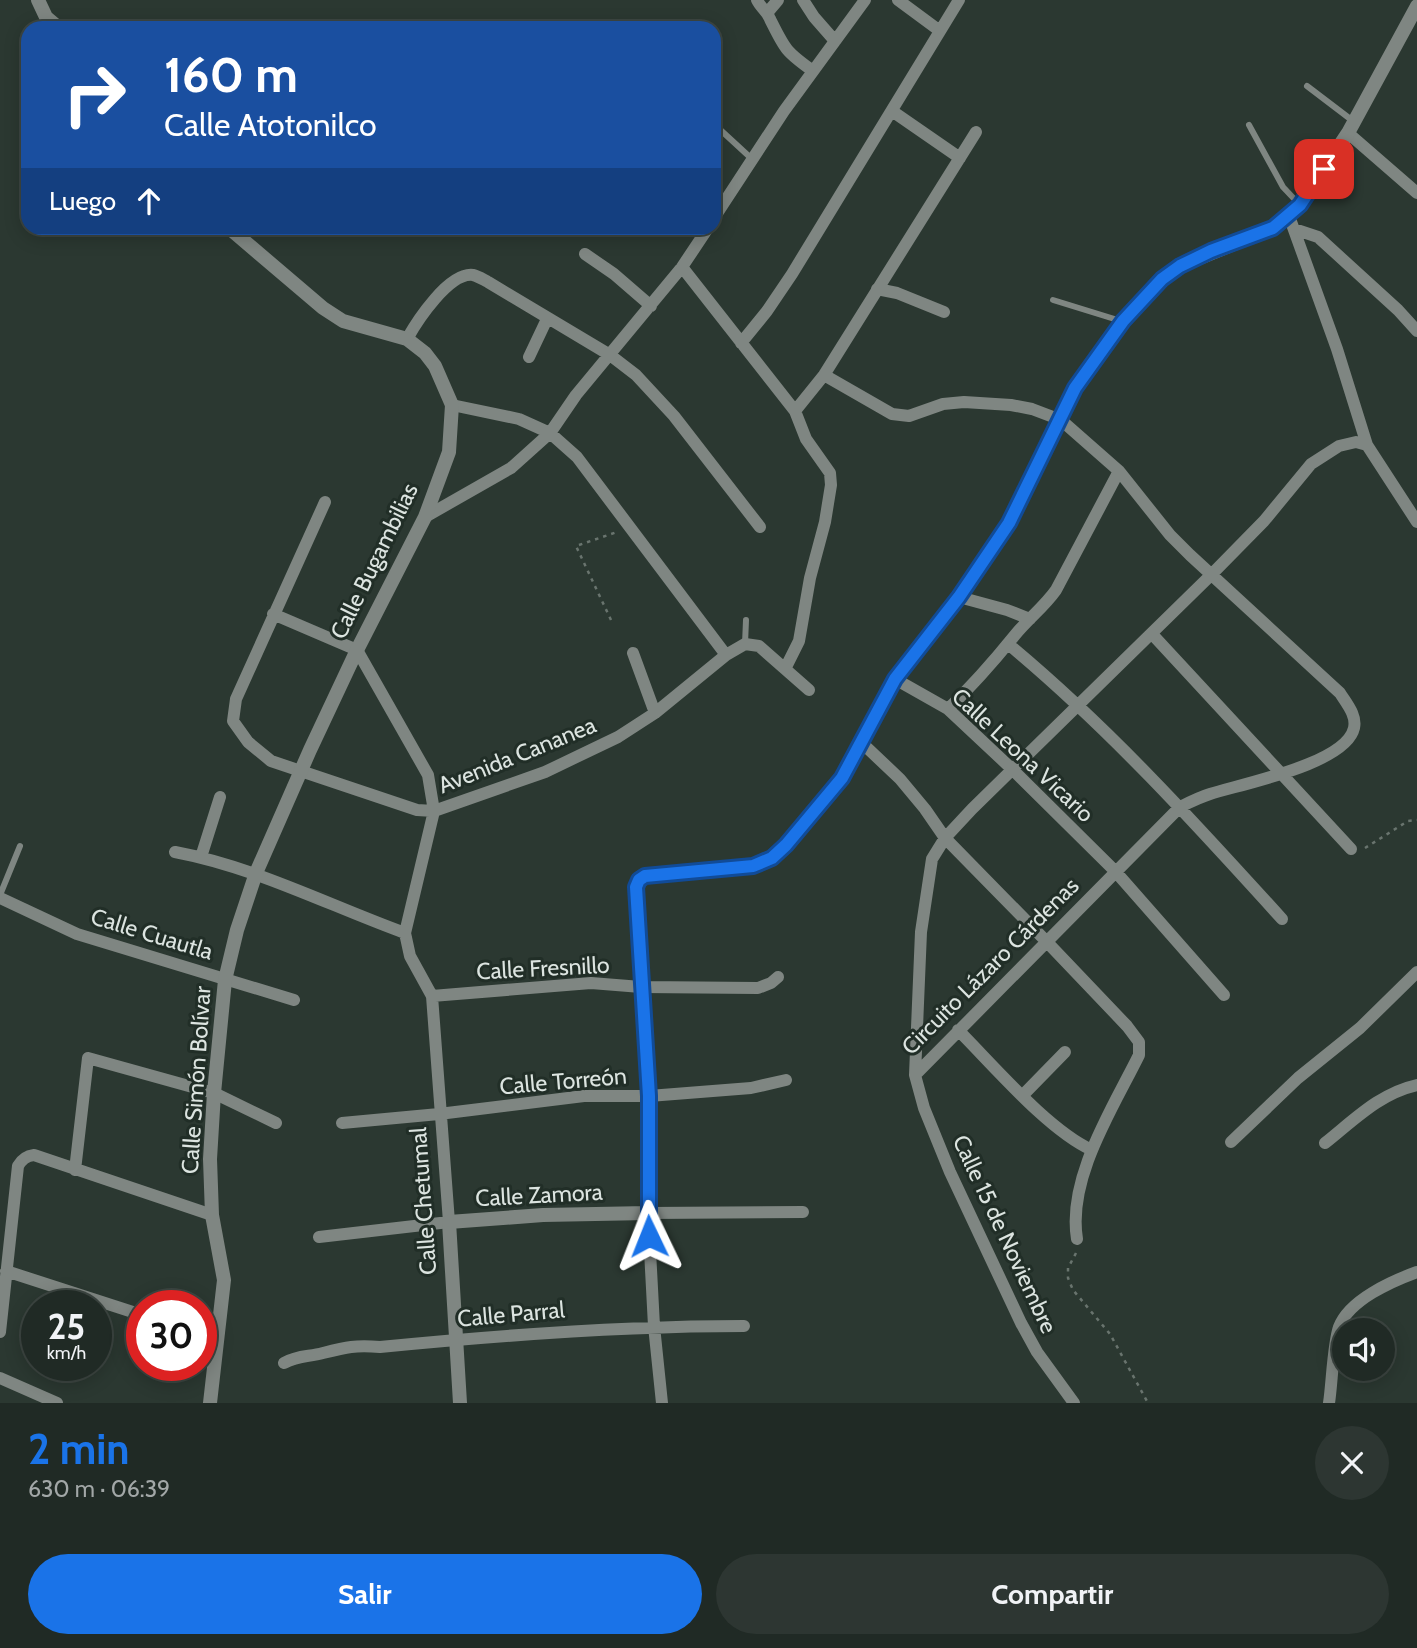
<!DOCTYPE html>
<html lang="es">
<meta charset="utf-8">
<style>
:root{--surface:#202a25;--page:#2d3632;--text:#f1f3f6;--muted:#a2a7a7;--line:#3d4642;--accent:#1a73e8}
body{margin:0;font-family:Cabin,sans-serif;background:var(--page);color:var(--text);height:100vh;display:flex;flex-direction:column;font-size:26px;white-space:nowrap}
*{box-sizing:border-box;margin:0}
p{font-size:23px;color:var(--muted)}
.icon{flex:none;width:38px;height:38px;fill:none;stroke:currentColor;stroke-width:2;stroke-linecap:round;stroke-linejoin:round}
.map{position:relative;height:1403px;overflow:hidden}
.drawer{display:flex;flex-direction:column;background:var(--surface);flex:1}
.drawer>*{flex:none}
.banner{position:absolute;left:21px;top:21px;width:700px;height:214px;border-radius:21px;box-shadow:0 4px 18px #0003,0 0 0 2px var(--line);background:#1a4fa0;color:#fff;overflow:hidden}
.tools{position:absolute;left:1332px;top:1318px;display:grid;gap:14px}
.tools a{display:grid;place-items:center;width:63px;height:63px;border-radius:50%;background:var(--surface);box-shadow:0 4px 18px #0003,0 0 0 2px var(--line);font-size:35px}
.speed{position:absolute;left:21px;top:1290px;display:flex;gap:14px;font-size:35px;font-weight:700;text-align:center}
.speed>*{display:grid;place-content:center;width:91px;height:91px;border-radius:50%;background:var(--surface);box-shadow:0 4px 18px #0003,0 0 0 2px var(--line);line-height:1}
.speed small{font-size:18px;font-weight:400}
.speed .limit{border:10px solid #d22;background:#fff;color:#111}
.pin{position:absolute;display:grid;place-items:center;width:60px;height:60px;color:#fff;margin:-30px;border-radius:14px;box-shadow:0 4px 10px #0006}
.me{position:absolute;width:77px;margin:-38px;rotate:358deg;stroke-linejoin:round;filter:drop-shadow(0 0 5px #0008)}
.turn{display:flex;align-items:center;gap:24px;height:147px;padding:0 28px;font-size:32px}
.turn .icon{width:91px;height:91px;stroke-width:2.5}
.turn b{display:block;font-size:49px;line-height:60px}
.then{display:flex;align-items:center;height:66px;padding:0 28px;background:#0003;gap:14px;font-size:26px}
.round{display:grid;place-items:center;flex:none;width:74px;height:74px;border-radius:37px;background:var(--page)}
.summary{display:flex;align-items:center;justify-content:space-between;height:119px;padding:0 28px}
h1{font-size:42px;font-weight:700;line-height:52px;color:var(--accent)}
.primary-button{display:flex;gap:14px;margin-top:auto;padding:14px 28px}
.primary-button a{flex:1;height:80px;border-radius:42px;background:var(--accent);color:#fff;font-size:28px;font-weight:700;line-height:80px;text-align:center}
.primary-button a+a{background:var(--page);color:var(--text)}
.map>svg:first-child{display:block}
.lines{fill:none;stroke-linecap:round;stroke-linejoin:round}
.path{stroke:#69746e;stroke-width:2.5;stroke-dasharray:3.5 5;stroke-linecap:butt}
.service{stroke:#7f8682;stroke-width:6}
.minor{stroke:#7f8682;stroke-width:12}
.tertiary{stroke:#7f8682;stroke-width:14}
.route-casing{stroke:#114b97;stroke-width:18}
.route{stroke:#1a73e8;stroke-width:12}
.labels{text-anchor:middle;dominant-baseline:central;stroke-width:6;stroke-linejoin:round;paint-order:stroke}
.street-label{font-size:23px;fill:#dce4e0;stroke:#212e27}
</style>
<div class="map">
<svg width="1417" height="1403" viewBox="0 0 1417 1403">
<rect width="100%" height="100%" fill="#2b3831"/>
<g class="lines">
<path class="path" d="M611,620L576,546L617,532
M1365,848L1408,821L1417,820
M1076,1253L1068,1268V1278L1073,1290L1110,1334L1148,1403"/>
<path class="service" d="M1307,86L1353,121
M714,124L752,159
M1249,125L1283,187L1300,205
M1053,300L1121,321
M745,644L746,620
M0,895L20,846"/>
<path class="minor" d="M757,0C760,7 767,11 770,19C785,49 785,51 813,71
M803,0L814,17L835,41
M898,0L940,31
M767,13L778,0
M892,111L960,158
M1348,133L1417,193
M1289,216L1337,349L1367,445L1417,522
M714,218L784,111L865,0
M1294,229L1318,237L1398,310L1417,331
M585,254L614,274L651,306
M682,267L795,411L806,439L830,473L831,485L825,522L810,578L799,641L785,669
M877,289L897,293L944,312
M407,339C417,321 449,272 473,275C478,276 484,280 488,282L610,355L636,375L674,416L760,527
M741,343L767,311L792,274L959,0
M529,357L547,319
M824,375L892,414L909,416L943,404L964,402L1011,405L1032,409L1061,420L1119,471L1170,535L1190,555L1340,693C1346,703 1357,715 1354,728C1346,764 1241,784 1210,794C1200,797 1190,802 1180,807L915,1075
M452,405L519,419L550,433L577,457L726,655
M795,411L824,375L976,132
M325,502L236,699L233,721L248,742L271,761L417,810L434,811L545,772L618,737L655,713L726,655L745,644L759,646L809,690
M425,517L511,468L550,433L576,395L682,267L708,228
M959,597L1007,610L1030,619
M273,614L357,650L428,775L434,811L405,933L410,956L432,996L449,1222L319,1237
M1152,634L1351,849
M1008,644C1108,727 1195,823 1282,919
M633,653L655,713
M895,679L948,709L1013,770L1115,871L1224,995
M948,709C972,686 994,661 1015,635C1028,619 1044,607 1056,590L1119,471
M861,742L900,779L925,809L945,838L1046,941L1127,1026L1139,1042V1055C1113,1108 1067,1178 1077,1239
M175,852C255,867 328,905 405,933
M201,857L220,797
M0,898L77,934L294,1000
M432,996L591,983L641,987L758,988L771,983L778,977
M958,1030C994,1066 1048,1130 1092,1150
M1023,1095L1065,1052
M342,1123L439,1114L584,1096H649L751,1088L786,1080
M1231,1142L1298,1078L1360,1028L1417,972
M1325,1143C1354,1120 1380,1093 1417,1085
M75,1170L88,1058L214,1093L276,1123
M6,1271L142,1315
M0,1332L18,1166C22,1159 26,1156 34,1155L212,1215
M201,1335L217,1340
M284,1363C298,1355 309,1357 323,1353C347,1347 355,1345 380,1347C502,1335 622,1326 744,1326
M0,1378L57,1403
M662,1403L654,1326L648,1213L803,1212
M1074,1403L1037,1352L1021,1323L950,1172L924,1108L915,1075L921,932L932,859L945,838L972,809L1211,575L1264,521L1311,464L1339,446L1356,442L1367,445
M1329,1403C1332,1384 1333,1344 1339,1327C1349,1300 1392,1281 1417,1272"/>
<path class="tertiary" d="M38,0L46,17L59,28
M210,1403L224,1280L212,1215L210,1159L214,1093L225,980L237,930L256,873L310,750L357,650L425,517L449,452L452,405L435,366L425,353L407,339L343,321L323,308L229,228
M460,1403L449,1222L543,1215L648,1213L649,1096L636,887L639,880L645,876L753,866L772,858L786,845L842,778L895,679L959,597L1009,523L1075,388L1123,321L1162,279L1180,266L1273,228L1300,205L1348,133L1417,6"/>
</g>
<g class="lines">
<g class="route-casing">
<path id="route" d="M649,1236V1096L636,887L639,880L645,876L753,866L772,858L786,845L842,778L895,679L959,597L1009,523L1075,388L1123,321L1162,279L1180,266L1211,251L1273,228L1300,205L1324,169"/>
</g>
<use href="#route" class="route"/>
</g>
<g class="labels">
<g class="street-label">
<text transform="translate(374 561) rotate(-64)">Calle Bugambilias</text>
<text transform="translate(517 755) rotate(-22)">Avenida Cananea</text>
<text transform="translate(1023 755) rotate(43)">Calle Leona Vicario</text>
<text transform="translate(152 934) rotate(17)">Calle Cuautla</text>
<text transform="translate(990 966) rotate(-45)">Circuito Lázaro Cárdenas</text>
<text transform="translate(543 968) rotate(-3)">Calle Fresnillo</text>
<text transform="translate(196 1080) rotate(-86)">Calle Simón Bolívar</text>
<text transform="translate(563 1081) rotate(-5)">Calle Torreón</text>
<text transform="translate(539 1195) rotate(-3)">Calle Zamora</text>
<text transform="translate(423 1201) rotate(-94)">Calle Chetumal</text>
<text transform="translate(1005 1234) rotate(65)">Calle 15 de Noviembre</text>
<text transform="translate(511 1314) rotate(-5)">Calle Parral</text>
</g>
</g>
</svg>
<div class="tools">
<a><svg class="icon" aria-label="sound" viewBox="0 0 24 24"><path d="M4 9h4l5-4v14l-5-4H4zM17 9q2 3 0 6"/></svg></a>
</div>
<div class="speed"><div>25<small>km/h</small></div><div class="limit">30</div></div>
<div class="pin" style="left:1324px;top:169px;background:#d93025"><svg class="icon" aria-label="arrive" viewBox="0 0 24 24"><path d="M6 21V4h12l-3 4 3 4H6"/></svg></div>
<svg class="me" style="left:649px;top:1236px" viewBox="-20 -20 40 40"><path d="M0-17L14 15 0 8-14 15z" fill="#1a73e8" stroke="#fff" stroke-width="4"/></svg>
<div class="banner">
<div class="turn"><svg class="icon" aria-label="right" viewBox="0 0 24 24"><path d="M7 20v-9h11M14 6l5 5-5 5"/></svg><div><b>160 m</b>Calle Atotonilco</div></div>
<div class="then">Luego<svg class="icon" aria-label="ahead" viewBox="0 0 24 24"><path d="M12 20V5M6 11l6-6 6 6"/></svg></div>
</div>
</div>
<section class="drawer">
<div class="summary"><div><h1>2 min</h1><p>630 m · 06:39</p></div><a class="round"><svg class="icon" aria-label="close" viewBox="0 0 24 24"><path d="M6 6l12 12M18 6L6 18"/></svg></a></div>
<div class="primary-button"><a>Salir</a><a>Compartir</a></div>
</section>
